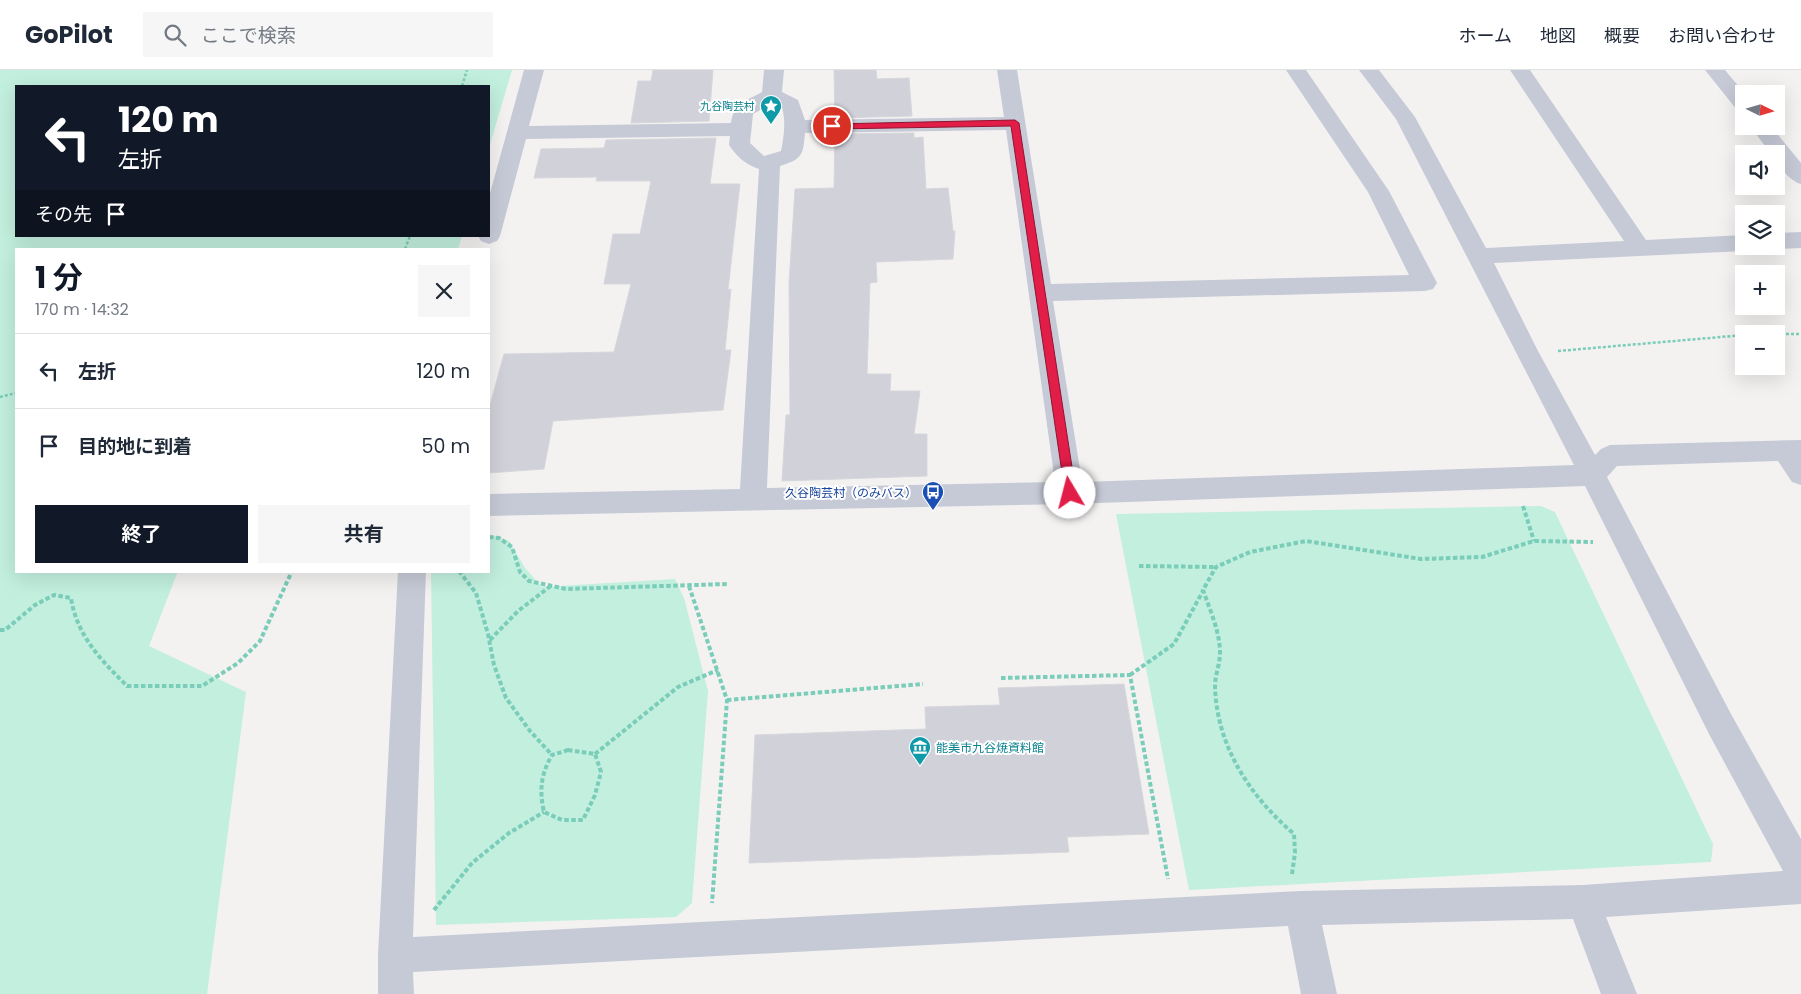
<!DOCTYPE html>
<html lang="ja">
<meta charset="utf-8">
<style>
:root{--surface:#fff;--page:#f6f6f7;--text:#1f2937;--muted:#747a83;--line:#e0e1e3;--accent:#111827}
body{margin:0;font-family:Poppins,"Noto Sans JP",sans-serif;background:var(--page);color:var(--text);height:100vh;display:flex;flex-direction:column;font-size:19px;white-space:nowrap}
*{box-sizing:border-box;margin:0}
p{font-size:16px;color:var(--muted)}
.icon{flex:none;width:28px;height:28px;fill:none;stroke:currentColor;stroke-width:2;stroke-linecap:round;stroke-linejoin:round}
.map{position:relative;flex:1;overflow:hidden}
.side{position:absolute;left:15px;top:178px;width:475px;height:325px;display:flex;flex-direction:column;background:var(--surface);border-radius:0px;box-shadow:0 5px 20px #0002}
.side>*{flex:none}
.guide{position:absolute;left:15px;top:15px;width:475px;height:152px;border-radius:0px;box-shadow:0 5px 20px #0002;background:#111827;color:#fff;overflow:hidden}
.needle{width:32px;rotate:95deg}
.buttons{position:absolute;left:1735px;top:15px;display:grid;gap:10px}
.buttons a{display:grid;place-items:center;width:50px;height:50px;border-radius:0px;background:var(--surface);box-shadow:0 5px 20px #0002;font-size:25px}
.pin{position:absolute;display:grid;place-items:center;width:42px;height:42px;color:#fff;margin:-21px;border:2px solid #fff;border-radius:50%;box-shadow:0 1px 5px #0007}
.me{position:absolute;width:55px;margin:-28px;rotate:352deg;stroke-linejoin:round;filter:drop-shadow(0 0 4px #0008)}
.turn{display:flex;align-items:center;gap:18px;height:105px;padding:0 20px;font-size:22px}
.turn .icon{width:65px;height:65px;stroke-width:2.5}
.turn b{display:block;font-size:35px;line-height:42px}
.then{display:flex;align-items:center;height:48px;padding:0 20px;background:#0003;gap:10px;font-size:19px}
.round{display:grid;place-items:center;flex:none;width:52px;height:52px;border-radius:0px;background:var(--page)}
.summary{display:flex;align-items:center;justify-content:space-between;height:85px;padding:0 20px}
h1{font-size:30px;font-weight:700;line-height:38px;color:var(--accent)}
.cta{display:flex;gap:10px;margin-top:auto;padding:10px 20px}
.cta a{flex:1;height:58px;border-radius:0px;background:var(--accent);color:#fff;font-size:20px;font-weight:700;line-height:58px;text-align:center}
.cta a+a{background:var(--page);color:var(--text)}
ul{padding:0;list-style:none}
li{display:flex;align-items:center;gap:15px;height:75px;padding:0 20px;border-top:1px solid var(--line)}
li div{flex:1}
li b{display:block;font-size:19px}
li em{font-style:normal}
header{display:flex;align-items:center;gap:30px;box-sizing:border-box;height:70px;padding:0 25px;background:var(--surface);border-bottom:1px solid var(--line)}
header strong{font-size:24px}
nav{display:flex;gap:28px;margin-inline-start:auto;font-size:18px}
.search{width:350px;height:45px;background:var(--page);display:flex;align-items:center;gap:12px;box-sizing:border-box;padding:0 18px;border-radius:0px;color:var(--muted);font-size:19px}
.map>svg:first-child{display:block}
.green{fill:#c2efde}
.building{fill:#d1d2d9;stroke:#d6d6dc}
.lines{fill:none;stroke-linecap:round;stroke-linejoin:round}
.path-far1{stroke:#7acdb8;stroke-width:2.5;stroke-dasharray:3 2;stroke-linecap:butt}
.path{stroke:#7acdb8;stroke-width:4;stroke-dasharray:4.5 2.5;stroke-linecap:butt}
.minor{fill:#c6cad6;fill-rule:evenodd}
.route{fill:#e11d48;stroke:#92132f}
.labels{text-anchor:middle;dominant-baseline:central;stroke-width:4;stroke-linejoin:round;paint-order:stroke}
.far-culture-label{font-size:11px;fill:#0d838f;stroke:#fff;text-anchor:end}
.transit-label{font-size:12px;fill:#164399;stroke:#fff;text-anchor:end}
.culture-label{font-size:12px;fill:#0d838f;stroke:#fff;text-anchor:start}
</style>
<header>
<strong>GoPilot</strong>
<div class="search"><svg class="icon" aria-label="search" viewBox="0 0 24 24"><circle cx="10" cy="10" r="6"/><path d="M15 15l6 6"/></svg>ここで検索</div>
<nav><a>ホーム</a><a>地図</a><a>概要</a><a>お問い合わせ</a></nav>
</header>
<div class="map">
<svg width="1801" height="924" viewBox="0 0 1801 924">
<rect width="100%" height="100%" fill="#f4f2f1"/>
<path class="green" d="M0,0H512L489,78V16H16V166H462L458,179H16V501H178L149,576L246,622L207,924H0Z
M1541,436L1555,442L1713,774L1711,792L1189,820L1116,444Z
M489,464L509,471L525,498L542,517L675,509L684,528L708,621L692,833L676,847L436,855L431,501H489Z"/>
<path class="building" d="M653,0H713L709,51L631,53L638,11H651Z
M834,0H876L877,9L909,8L912,46L835,48Z
M914,63V68L923,67L926,119L948,118L953,161H955L953,189L876,192L877,212L870,213L867,304H891L890,321H920L914,364H927V406L782,411L786,345H790L789,213L795,119L834,118L835,64Z
M716,68L710,114H740L728,220L731,219L725,280H731L723,340L553,351L544,399L489,403V339L504,284L614,282L631,214H604L613,164H640L651,111H596L597,107L534,108L541,79L604,78L606,70Z
M1124,614L1149,764L1067,767L1069,782L749,793L755,665L926,659L925,637L1000,635L998,618Z"/>
<g class="lines">
<path class="path-far1" d="M462,16L467,0
M405,179L410,166
M1776,264H1801
M1558,281L1744,265
M0,327L16,323"/>
<path class="path" d="M1523,436L1534,471
M489,467L499,468L512,477L520,502L529,511L566,519L727,514
M1139,496L1216,497
M459,501L476,523L488,564L494,595L506,628L530,661L552,685
M689,516L727,630L712,833
M0,560H5L35,535L54,525L71,528C77,566 101,590 127,616H202L238,593L260,571L292,501
M490,570L518,541L552,515
M1130,605L1174,574L1203,521
M1001,608L1130,605L1168,809
M727,630L923,614
M568,680L595,684L601,702L595,725L583,750H562L544,742C539,720 541,704 552,685Z
M595,684L678,617L718,600
M1292,804L1295,783L1294,764C1250,726 1217,677 1215,617C1215,605 1220,594 1220,583C1220,562 1210,540 1203,520L1216,497L1250,482L1306,471L1421,489L1482,487L1534,471L1593,472
M434,840L472,793L509,763L544,742"/>
<path class="minor" d="M524,0H544L529,56L731,53C734,32 745,32 762,22L764,0H784L782,22L798,30L805,50L1004,47L997,0H1017L1051,214L1409,205L1368,122L1286,0H1306L1389,121L1437,213L1433,219L1425,221L1053,231L1082,412L1574,395L1396,49L1359,0H1379L1415,47L1486,178L1624,171L1510,0H1530L1646,170L1744,165V176H1753L1744,181L1494,193L1538,281L1595,385L1601,379L1610,375L1801,370V415L1792,412L1778,391L1617,396L1607,407L1731,644L1801,769V834L1606,847L1637,924H1601L1573,849L1322,855L1337,924H1301L1288,856L413,902L414,924H378V885L398,501H426L413,867L1301,821L1583,815L1783,801L1709,664L1585,416L1070,434L489,446V424L740,419L759,99C746,95 736,86 729,75L730,66L526,69L500,166L497,171L489,174L481,171L478,166H489V127ZM773,33L782,37C786,52 784,66 781,81L764,86L750,73L753,44ZM1006,60L1055,412L767,418L780,96C802,89 803,86 805,63Z
M1705,0H1725L1745,24L1744,42L1737,40Z
M1750,56H1771L1801,93V114C1790,111 1776,95 1776,84H1771Z
M1801,162V178L1776,179L1768,176H1776V163Z"/>
</g>
<path class="route" d="M1015,50L1019,53L1076,423L1070,428L1065,423L1011,56L832,59L827,56L832,54Z"/>
<defs>
<g id="sight-pin" transform="scale(1.125)"><path d="M0 17L-7.5 6A9.5 9.5 0 1 1 7.5 6Z" fill="#0f9aa8" stroke="#fff"/><path d="M0-6L1.8-2.2L6-1.7L2.9 1.2L3.7 5.4L0 3.3L-3.7 5.4L-2.9 1.2L-6-1.7L-1.8-2.2Z" fill="#fff"/></g>
<g id="bus-pin" transform="scale(1.125)"><path d="M0 17L-7.5 6A9.5 9.5 0 1 1 7.5 6Z" fill="#1a4fb4" stroke="#fff"/><path d="M-5-6H5V4H4V6H2V4H-2V6H-4V4H-5ZM-3.5-4V0h7V-4ZM-3.5 1.2v1.5H-2V1.2ZM2 1.2v1.5H3.5V1.2Z" fill="#fff"/></g>
<g id="museum-pin" transform="scale(1.125)"><path d="M0 17L-7.5 6A9.5 9.5 0 1 1 7.5 6Z" fill="#0f9aa8" stroke="#fff"/><path d="M0-6L6-3V-2H-6V-3ZM-5-1h2V3h-2ZM-1-1h2V3h-2ZM3-1h2V3H3ZM-6 4H6V6H-6Z" fill="#fff"/></g>
</defs>
<g fill-rule="evenodd">
<use href="#sight-pin" x="771" y="36"/>
<use href="#bus-pin" x="933" y="422"/>
<use href="#museum-pin" x="920" y="677"/>
</g>
<g class="labels">
<g class="far-culture-label">
<text x="755" y="36">九谷陶芸村</text>
</g>
<g class="transit-label">
<text x="917" y="422">久谷陶芸村（のみバス）</text>
</g>
<g class="culture-label">
<text x="936" y="677">能美市九谷焼資料館</text>
</g>
</g>
</svg>
<div class="buttons">
<a><svg class="needle" viewBox="-14 -14 28 28"><path d="M0-13l5 13h-10z" fill="#e53935"/><path d="M0 13l5-13h-10z" fill="#747a83"/></svg></a>
<a><svg class="icon" aria-label="sound" viewBox="0 0 24 24"><path d="M4 9h4l5-4v14l-5-4H4zM17 9q2 3 0 6"/></svg></a>
<a><svg class="icon" aria-label="layers" viewBox="0 0 24 24"><path d="M12 4l9 5-9 5-9-5zM3 14l9 5 9-5"/></svg></a>
<a>+</a>
<a>−</a>
</div>
<div class="pin" style="left:832px;top:56px;background:#d93025"><svg class="icon" aria-label="arrive" viewBox="0 0 24 24"><path d="M6 21V4h12l-3 4 3 4H6"/></svg></div>
<svg class="me" style="left:1070px;top:423px" viewBox="-20 -20 40 40"><circle r="19" fill="#fff"/><path d="M0-13L10 11 0 6-10 11z" fill="#e11d48"/></svg>
<div class="guide">
<div class="turn"><svg class="icon" aria-label="left" viewBox="0 0 24 24"><path d="M17 20v-9H6M10 6l-5 5 5 5"/></svg><div><b>120 m</b>左折</div></div>
<div class="then">その先<svg class="icon" aria-label="arrive" viewBox="0 0 24 24"><path d="M6 21V4h12l-3 4 3 4H6"/></svg></div>
</div>
<section class="side">
<div class="summary"><div><h1>1 分</h1><p>170 m · 14:32</p></div><a class="round"><svg class="icon" aria-label="close" viewBox="0 0 24 24"><path d="M6 6l12 12M18 6L6 18"/></svg></a></div>
<ul>
<li><svg class="icon" aria-label="left" viewBox="0 0 24 24"><path d="M17 20v-9H6M10 6l-5 5 5 5"/></svg><div><b>左折</b></div><em>120 m</em></li>
<li><svg class="icon" aria-label="arrive" viewBox="0 0 24 24"><path d="M6 21V4h12l-3 4 3 4H6"/></svg><div><b>目的地に到着</b></div><em>50 m</em></li>
</ul>
<div class="cta"><a>終了</a><a>共有</a></div>
</section>
</div>
